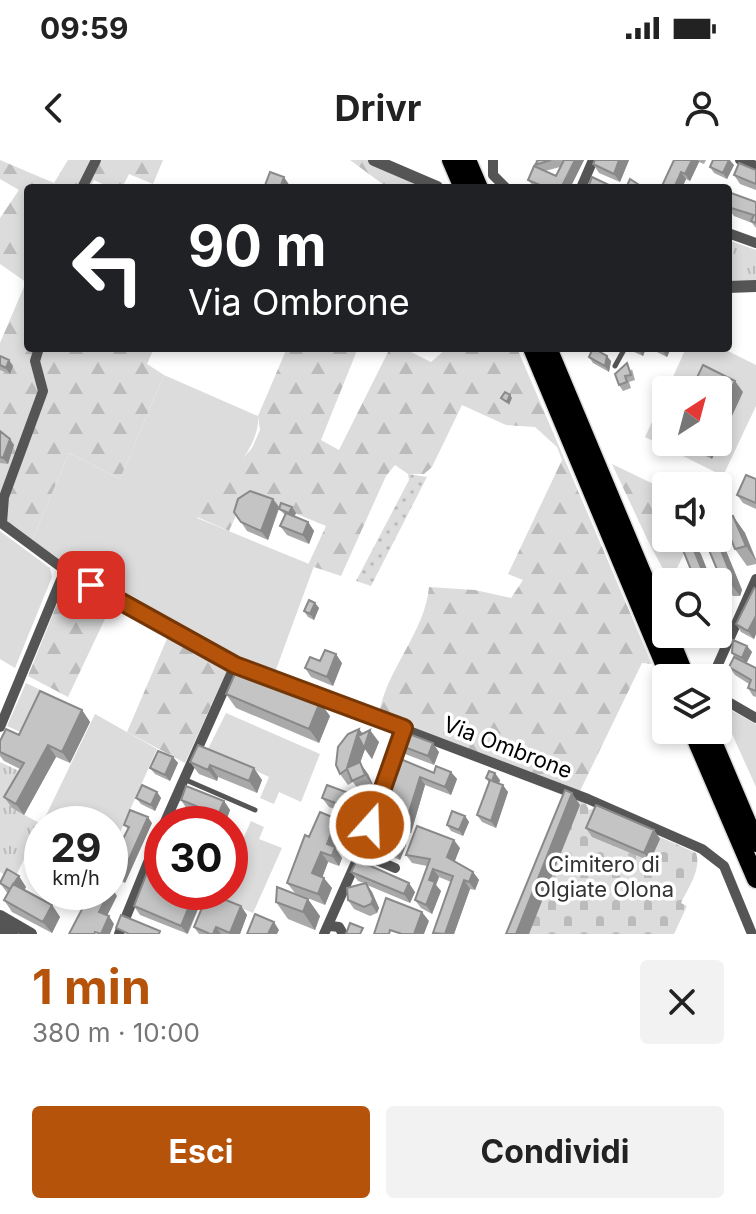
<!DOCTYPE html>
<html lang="it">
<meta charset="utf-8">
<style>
:root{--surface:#fff;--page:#f2f2f2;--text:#222;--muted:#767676;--accent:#b45309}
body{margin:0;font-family:Inter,sans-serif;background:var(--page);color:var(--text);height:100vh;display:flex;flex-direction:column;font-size:30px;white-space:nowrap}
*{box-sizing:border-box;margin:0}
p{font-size:26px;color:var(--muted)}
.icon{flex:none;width:44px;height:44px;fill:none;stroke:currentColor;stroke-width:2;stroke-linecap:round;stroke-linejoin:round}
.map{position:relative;height:774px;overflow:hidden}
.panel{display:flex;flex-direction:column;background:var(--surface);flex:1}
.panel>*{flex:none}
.guide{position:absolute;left:24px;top:24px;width:708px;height:168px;border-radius:8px;box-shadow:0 4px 12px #0003;background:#202124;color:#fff;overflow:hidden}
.needle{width:52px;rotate:36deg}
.controls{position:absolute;left:652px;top:216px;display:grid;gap:16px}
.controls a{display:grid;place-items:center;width:80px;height:80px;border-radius:8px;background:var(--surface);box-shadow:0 4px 12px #0003;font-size:40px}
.speed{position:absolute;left:24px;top:646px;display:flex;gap:16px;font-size:40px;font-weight:700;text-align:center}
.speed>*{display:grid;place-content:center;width:104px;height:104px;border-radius:50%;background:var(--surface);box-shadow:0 4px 12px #0003;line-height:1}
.speed small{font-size:20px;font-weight:400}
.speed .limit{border:12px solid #d22;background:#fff;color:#111}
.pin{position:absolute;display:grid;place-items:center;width:68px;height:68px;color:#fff;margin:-34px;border-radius:16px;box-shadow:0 4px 12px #0006}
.me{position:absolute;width:88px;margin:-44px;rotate:20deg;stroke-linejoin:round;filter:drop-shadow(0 0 6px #0008)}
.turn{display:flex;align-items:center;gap:28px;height:168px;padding:0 32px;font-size:36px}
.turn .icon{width:104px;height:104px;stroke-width:2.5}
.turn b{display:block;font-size:56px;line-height:68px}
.round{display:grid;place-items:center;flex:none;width:84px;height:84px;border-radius:8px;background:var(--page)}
.summary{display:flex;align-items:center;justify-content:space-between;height:136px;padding:0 32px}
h1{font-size:48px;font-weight:700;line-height:60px;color:var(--accent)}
.action{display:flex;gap:16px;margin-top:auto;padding:16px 32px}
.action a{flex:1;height:92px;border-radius:8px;background:var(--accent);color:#fff;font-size:32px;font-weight:700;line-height:92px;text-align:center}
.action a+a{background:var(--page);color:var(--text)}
.status{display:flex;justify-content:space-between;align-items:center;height:56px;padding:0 40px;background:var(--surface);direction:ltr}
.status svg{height:22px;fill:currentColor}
header{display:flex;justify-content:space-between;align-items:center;height:104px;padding:0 32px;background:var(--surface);font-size:36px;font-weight:700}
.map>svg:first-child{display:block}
.grass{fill:#dcdcdc}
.forest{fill:url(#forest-firs)}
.cemetery{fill:url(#cemetery-stones)}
.park{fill:url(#park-tufts)}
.garden{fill:url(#garden-dots)}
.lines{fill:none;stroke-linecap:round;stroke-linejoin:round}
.motorway-casing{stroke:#dbdbdb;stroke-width:21}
.service{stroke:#555;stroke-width:5}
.minor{stroke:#555;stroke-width:10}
.tertiary{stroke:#555;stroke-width:12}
.motorway{stroke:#000;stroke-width:18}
.wall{fill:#a9a9a9;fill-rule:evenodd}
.shaded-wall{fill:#898989}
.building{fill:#c4c4c4;stroke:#898989;stroke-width:2}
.route-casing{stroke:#753606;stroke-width:20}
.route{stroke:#b45309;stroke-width:14}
.labels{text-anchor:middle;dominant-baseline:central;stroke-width:7;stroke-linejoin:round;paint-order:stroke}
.street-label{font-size:22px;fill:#000;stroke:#fff}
.park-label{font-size:22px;fill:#333;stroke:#fff}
</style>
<div class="status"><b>09:59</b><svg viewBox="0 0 49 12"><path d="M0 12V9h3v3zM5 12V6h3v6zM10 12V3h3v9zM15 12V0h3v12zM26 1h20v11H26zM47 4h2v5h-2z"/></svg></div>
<header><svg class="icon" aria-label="back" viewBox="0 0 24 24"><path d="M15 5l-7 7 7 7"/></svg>Drivr<svg class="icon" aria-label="person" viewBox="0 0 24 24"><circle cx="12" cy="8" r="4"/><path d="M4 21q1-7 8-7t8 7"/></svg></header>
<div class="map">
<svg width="756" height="774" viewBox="0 0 756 774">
<defs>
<pattern id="forest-firs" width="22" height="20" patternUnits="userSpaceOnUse" patternTransform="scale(2)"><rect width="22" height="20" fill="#dcdcdc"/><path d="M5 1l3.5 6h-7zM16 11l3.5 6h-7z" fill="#bbb"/></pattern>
<pattern id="cemetery-stones" width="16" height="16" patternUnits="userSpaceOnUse" patternTransform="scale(2)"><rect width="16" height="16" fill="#dcdcdc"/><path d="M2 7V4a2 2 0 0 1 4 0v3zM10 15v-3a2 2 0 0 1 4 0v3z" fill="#bbb"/></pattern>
<pattern id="park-tufts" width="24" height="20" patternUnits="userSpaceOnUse" patternTransform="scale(2)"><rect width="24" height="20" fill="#dcdcdc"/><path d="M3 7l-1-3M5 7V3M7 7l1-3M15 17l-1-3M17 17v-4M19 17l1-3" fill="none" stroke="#bbb"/></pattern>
<pattern id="garden-dots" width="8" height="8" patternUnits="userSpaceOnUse" patternTransform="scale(2)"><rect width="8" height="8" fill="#dcdcdc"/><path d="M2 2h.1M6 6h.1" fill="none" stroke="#bbb" stroke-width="1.8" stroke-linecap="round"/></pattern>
</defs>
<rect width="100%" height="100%" fill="#fff"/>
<path class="grass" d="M686,188H722L756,205V246L723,316L645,277L666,231V282H718V230H667Z
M164,215L258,256C261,289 217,330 197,358L314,406L274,515L172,469L31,383L69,293L120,319Z
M666,351V378H692L670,422L649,383Z
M0,371L50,408L52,417L15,508L0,499Z
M26,523L51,535L31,577L7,566Z
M718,543L756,564V627Z
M226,553L320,594L301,642L279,632L274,644L260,638L269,617L208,589Z
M95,554L157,589L110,695V664H42V674L38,672Z
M251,661L264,667L259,679L282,688L253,753L217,738L220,732H230V708Z"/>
<path class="forest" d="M0,0L54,23L68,0H163L153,24L129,14L122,28H111L94,20L90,28H28V188H154L147,204L164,215L120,319L69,293L31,383L7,361L0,343V183L26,122L0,104V58L19,30L0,19Z
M350,0H369L432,28H388Z
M287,188H358L321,280L339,290L390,188L411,192L431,202L447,188H517L652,504L642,503L579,633L379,555C386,509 425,473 429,427L475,430L511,438L523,420L508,414L562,300L557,287L535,267L506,265L462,245L432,307L424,314H408L395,305L386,316L341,416L308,405L326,366L246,333L229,371L197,357L215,317L225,319L252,288L260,270L258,256Z
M612,304L666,330V351L649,383Z
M87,427L113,442L68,537L28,516L59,439L77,450Z
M169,474L229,506L185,603L127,572Z"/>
<path class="cemetery" d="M574,639L586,644L589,650L595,648L696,693C702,709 687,730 681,743L687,746L674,774H518Z"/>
<path class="park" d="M728,80L756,90V121H728Z
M0,602L30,616L12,648L41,664L14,720L0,712Z"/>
<path class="garden" d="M408,314L427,317L371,426L356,421L409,320Z"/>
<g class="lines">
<g class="motorway-casing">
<path id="motorway" d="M451,0L463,28
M467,0L479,28
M532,188L670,518
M548,188L666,470
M668,474L686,518
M692,570L756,719
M708,570L756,683"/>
</g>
<path class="service" d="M615,206L625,188
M186,620L255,650"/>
<path class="minor" d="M493,0V15L506,28
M740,0L756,6
M82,28L96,0
M581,28L593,0
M728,73L756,83
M0,362L65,410L235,505L588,639L702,689L724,706L752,774
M2,363L4,337L43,231L35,201L39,188
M712,518L756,419
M718,531L725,540L756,558
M0,567L65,410
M164,664L235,505
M360,693L395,708
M330,766L339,767L343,774
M119,774L162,668
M324,774L360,693L404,568"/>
<path class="tertiary" d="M374,0L437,27
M728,127L756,126
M0,756L31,774
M0,767L12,774"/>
<use href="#motorway" class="motorway"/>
</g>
<path class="wall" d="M535,0H584L570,28L534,27L528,20L536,7L535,5L537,1ZM560,7L556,16L545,11Z
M629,0L620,22L599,13L593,4Z
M674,0H706L704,4L699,2L690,21L686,19L682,28Z
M713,0H730L734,5L727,19L714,13L710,7Z
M756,10V30L740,24L734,15Z
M728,42H756V68L752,63L734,56L728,48Z
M631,188H646L643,196L632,191Z
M649,188H671L667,197Z
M0,196L13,206L10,214L0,210Z
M589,197L611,201L609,212L593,203Z
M632,209L635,220L629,222L631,228L623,231L619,225Z
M743,232L712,299L680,284L678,282H718Z
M0,271L10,279L14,285L8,304L0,303Z
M756,319V349L743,343L737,335Z
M273,339L279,347L296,353L294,357L308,362L314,371L309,384L287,375L280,366L285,355L279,349L268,380L247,371L241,362Z
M733,356L745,373L756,399V404L747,406L735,389Z
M718,371L742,430L740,436H733L721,419Z
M756,429V474L754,479L741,472L736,464Z
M718,436L729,461L727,465H718Z
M315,443L319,448L314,460L308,457L304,451Z
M747,486L752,492L746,504L756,508V537L753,536L748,528L749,524L735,515L729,507L735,498L732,493Z
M320,501L342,503L333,526L311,517L305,508Z
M226,534L330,556L319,583L236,548Z
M82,550L90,562L70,603L56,597L24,655L12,648L4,637L20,609L4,601L0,596V581Z
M359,569L363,574L379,582L372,599L365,589L360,603L368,614L374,627L361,633L353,622L348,625L340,614Z
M198,585L262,620L257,633L218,617L217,621L199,614L190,602Z
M399,585L439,592L434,605L405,594Z
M173,597L178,603L170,621L155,614L150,608Z
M398,598L434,613L451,612L457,619L451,635L425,625L411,673L395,667L390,660L396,643L390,641L385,633Z
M486,618L500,620L499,624L508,632L496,668L482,662L477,655L489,623Z
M157,632L161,638L155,651L141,644L136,638Z
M354,635L360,643L356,657L329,647L322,638Z
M181,640L224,641L230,650L225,664L187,649Z
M465,656L469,662L463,676L451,671L447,665Z
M390,660L394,666L390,675L402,679L406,685L400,700L387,695L383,689L386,680L375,676L371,670Z
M152,663L125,723L110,716V698L113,699L128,669L124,665Z
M586,668L654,670L660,679L650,701L592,677Z
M345,670L336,689L342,698L339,706L328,702L322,717L332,728L325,745L295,733L287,723L309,677Z
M42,681V722L38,719L29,708Z
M460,688L454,701L473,712L479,720L475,730L470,729L454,774H433V773L451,722L439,717L436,725L441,731L432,754L421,748L415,740L427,706L412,703L406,695Z
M351,712L415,732L410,743L367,725L372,732L379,748L377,753L370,756L354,749L348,740L364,723L358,721Z
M0,723L26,727L24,730L52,745L60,757L52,773L12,752L4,740L8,734Z
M64,732H88L83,741Z
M162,732L203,737L188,774L140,755L134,746Z
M276,742L320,756L315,770L288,759Z
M241,746L247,755L240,774H199L194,767Z"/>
<path class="shaded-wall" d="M575,0H584L570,28H561Z
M619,0H629L620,22L614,14Z
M692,0H698L699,2L690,21L685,14Z
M729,0L734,5L727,19L723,13Z
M681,12L686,19L682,28H674Z
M284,17L290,26V28H280Z
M637,188H646L643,196Z
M661,188H671L667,197Z
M607,196L611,201L609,212L605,206Z
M9,200L13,206L10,214L6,208Z
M735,221L743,232L712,299L703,287L706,282H718V257Z
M510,235L512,238L509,245L507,242Z
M10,279L14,285L8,304L3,298Z
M273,339L279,347L268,380L261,371Z
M292,347L296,353L293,359L289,353Z
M733,356L745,373L756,401L746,386Z
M308,362L314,371L309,384L303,375Z
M718,371L742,430L740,436L727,419L716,378H718Z
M690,378L701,394L712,422H707Z
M718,436L729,461L727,465L718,453Z
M315,443L319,448L314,460L310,454Z
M756,456V474L754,479L748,471Z
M747,486L752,492L746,504L742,498Z
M336,494L342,503L333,526L327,517Z
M320,542L330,556L319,583L309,569Z
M82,550L90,562L70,603L62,592Z
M359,569L367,580L370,570L379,582L372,599L365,589L360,603L368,614L374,627L365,615L347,608Z
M433,583L439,592L434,605L428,596Z
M48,585L56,597L24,655L16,644Z
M173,597L178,603L170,621L165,615Z
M210,605L218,617L217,621L208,610Z
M254,608L262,620L257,633L249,621Z
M451,612L457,619L451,635L445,627Z
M495,613L500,620L497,628L492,621Z
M420,617L425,625L411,673L405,665Z
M503,625L508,632L496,668L491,661Z
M157,632L161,638L155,651L151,645Z
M572,633L580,645L529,774H516Z
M354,635L360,643L356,657L349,648Z
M224,641L230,650L225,664L218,655Z
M465,656L469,662L463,676L459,670Z
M148,657L152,663L125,723L121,717Z
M337,659L345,670L336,689L342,698L339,706L332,696L327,684Z
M390,660L394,666L388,681L384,675Z
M654,670L660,679L650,701L644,693Z
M402,679L406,685L400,700L396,694Z
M454,680L460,688L453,706L447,697Z
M321,692L328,702L320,724L312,713Z
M433,709L439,717L436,725L441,731L432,754L426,745L429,720Z
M473,712L479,720L475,730L469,722Z
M19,716L26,727L19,740L11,729Z
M324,718L332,728L325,745L318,734Z
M464,720L470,729L454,774H445Z
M366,723L372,732L379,748L377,753L371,744Z
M409,723L415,732L410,743L404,734Z
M112,728L117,736L105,760L99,752Z
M77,732H88L83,741Z
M195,732H199L203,737L187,774L181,766Z
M308,739L320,756L315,770L303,752Z
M52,745L60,757L52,773L43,762Z
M241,746L247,755L240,774H231L230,773Z
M422,752L429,761L424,774H414Z
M109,756L114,764L110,774H101Z
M274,762L279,770L277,774H268Z
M216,767L221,774H213Z"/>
<path class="building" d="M538,0H551L535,5Z
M564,0H575L561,28H547L528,20L534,6L556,16Z
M595,0H619L614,14L593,4Z
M674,0H692L685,14L681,12L674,28H661Z
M713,0H729L723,13L710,7Z
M739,3L756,10V24L734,15Z
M270,12L284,17L280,28H264Z
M592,17L609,25L608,28H588Z
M630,19L644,28H626Z
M731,33L756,42V63L751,61L754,55L728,47Z
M593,188L607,196L605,206L589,197Z
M0,196L9,200L6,208L0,205Z
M627,203L631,215L625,216L627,222L619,225L615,214Z
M703,205L735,221L718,257V230H691Z
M505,232L510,235L507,242L501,238Z
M0,271L10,279L3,298L0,297Z
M692,282H706L703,287Z
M746,315L756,319V343L737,335Z
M250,331L273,339L261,371L241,362L234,352L238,339Z
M281,343L292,347L289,353L279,349Z
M286,353L308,362L303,375L280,366Z
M726,355L733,356L746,386L735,389L722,358Z
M678,378H689L707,422H696Z
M704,378H716L730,413L727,419H721Z
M754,428L756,429V456L748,471L736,464Z
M309,440L315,443L310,454L304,451Z
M733,480L747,486L742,498L732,493Z
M325,490L336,494L327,517L305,508L310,497L320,501Z
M734,497L756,508V531L748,528L751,520L729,507Z
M237,509L320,542L309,569L226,534Z
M40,531L82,550L62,592L48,585L16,644L4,637L24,603L0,592V581L6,569L19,575Z
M359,569L347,608L360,602L365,615L352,621L347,609L340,614L336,605L338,587L348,574Z
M370,570L364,588L358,576Z
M404,572L433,583L428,596L399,585Z
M198,585L254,608L249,621L210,605L208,610L190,602Z
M158,591L173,597L165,615L150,608Z
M398,598L434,613L436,606L451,612L445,627L420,617L405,665L390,660L398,638L385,633Z
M489,611L495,613L492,621L503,625L491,661L477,655L490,620L486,618Z
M142,625L157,632L151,645L136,638Z
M327,625L354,635L349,648L322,638Z
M186,626L224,641L218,655L181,640Z
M565,630L572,633L516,774H506Z
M596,645L654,670L644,693L586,668Z
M130,650L148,657L121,717L110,712V698L113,699L129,667L124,665Z
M452,651L465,656L459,670L447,665Z
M320,652L337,659L327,684L335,687L332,696L321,692L312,713L324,718L318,734L287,723L305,675L309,677Z
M184,653L208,664H172L175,658L181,660Z
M377,655L390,660L384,675L371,670Z
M417,666L454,680L447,697L473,712L469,722L464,720L445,774L433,773L453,716L433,709L429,720L435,722L426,745L415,740L430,699L406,695Z
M388,674L402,679L396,694L383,689Z
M42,681V714L29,708Z
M162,686V732H195L181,766L134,746L157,687L161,689Z
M357,700L409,723L404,734L351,712Z
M7,709L19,716L10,729L0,723Z
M366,723L373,739L371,744L364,747L348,740L347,728Z
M13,724L52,745L43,762L4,740Z
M277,727L308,739L303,752L276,742Z
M91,732H109L99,752L109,756L101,774L95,772L94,774H69Z
M208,733L241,746L230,773L216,767L213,774H210L194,767Z
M386,738L422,752L414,774H402L390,770L389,774H374Z
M255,754L274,762L268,774H247Z
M121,755L160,771L159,774H129L116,768Z
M350,763L363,768L360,774H346Z"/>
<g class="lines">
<g class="route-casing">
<path id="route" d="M91,425L235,505L404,568L370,665"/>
</g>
<use href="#route" class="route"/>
</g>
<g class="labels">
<g class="street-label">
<text transform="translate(508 587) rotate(21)">Via Ombrone</text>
</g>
<g class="park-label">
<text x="604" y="704">Cimitero di<tspan x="604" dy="25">Olgiate Olona</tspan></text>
</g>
</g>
</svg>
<div class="controls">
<a><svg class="needle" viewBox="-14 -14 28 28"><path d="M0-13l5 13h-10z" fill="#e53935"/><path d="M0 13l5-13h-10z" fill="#767676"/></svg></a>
<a><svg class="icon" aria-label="sound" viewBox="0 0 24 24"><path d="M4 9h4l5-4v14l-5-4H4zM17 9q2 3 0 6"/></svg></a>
<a><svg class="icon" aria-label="search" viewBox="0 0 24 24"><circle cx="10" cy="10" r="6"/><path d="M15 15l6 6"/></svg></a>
<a><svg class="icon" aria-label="layers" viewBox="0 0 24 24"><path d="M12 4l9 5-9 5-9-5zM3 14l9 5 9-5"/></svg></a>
</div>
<div class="speed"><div>29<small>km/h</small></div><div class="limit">30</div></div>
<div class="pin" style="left:91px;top:425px;background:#d93025"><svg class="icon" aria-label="arrive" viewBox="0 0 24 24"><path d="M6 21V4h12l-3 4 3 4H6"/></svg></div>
<svg class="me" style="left:370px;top:665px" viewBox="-20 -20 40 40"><circle r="17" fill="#b45309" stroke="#fff" stroke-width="3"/><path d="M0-11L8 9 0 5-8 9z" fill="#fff"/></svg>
<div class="guide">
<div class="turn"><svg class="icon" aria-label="left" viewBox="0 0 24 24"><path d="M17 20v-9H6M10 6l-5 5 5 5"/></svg><div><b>90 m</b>Via Ombrone</div></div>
</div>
</div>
<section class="panel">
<div class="summary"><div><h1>1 min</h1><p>380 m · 10:00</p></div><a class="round"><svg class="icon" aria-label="close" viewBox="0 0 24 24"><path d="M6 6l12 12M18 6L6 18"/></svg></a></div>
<div class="action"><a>Esci</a><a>Condividi</a></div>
</section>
